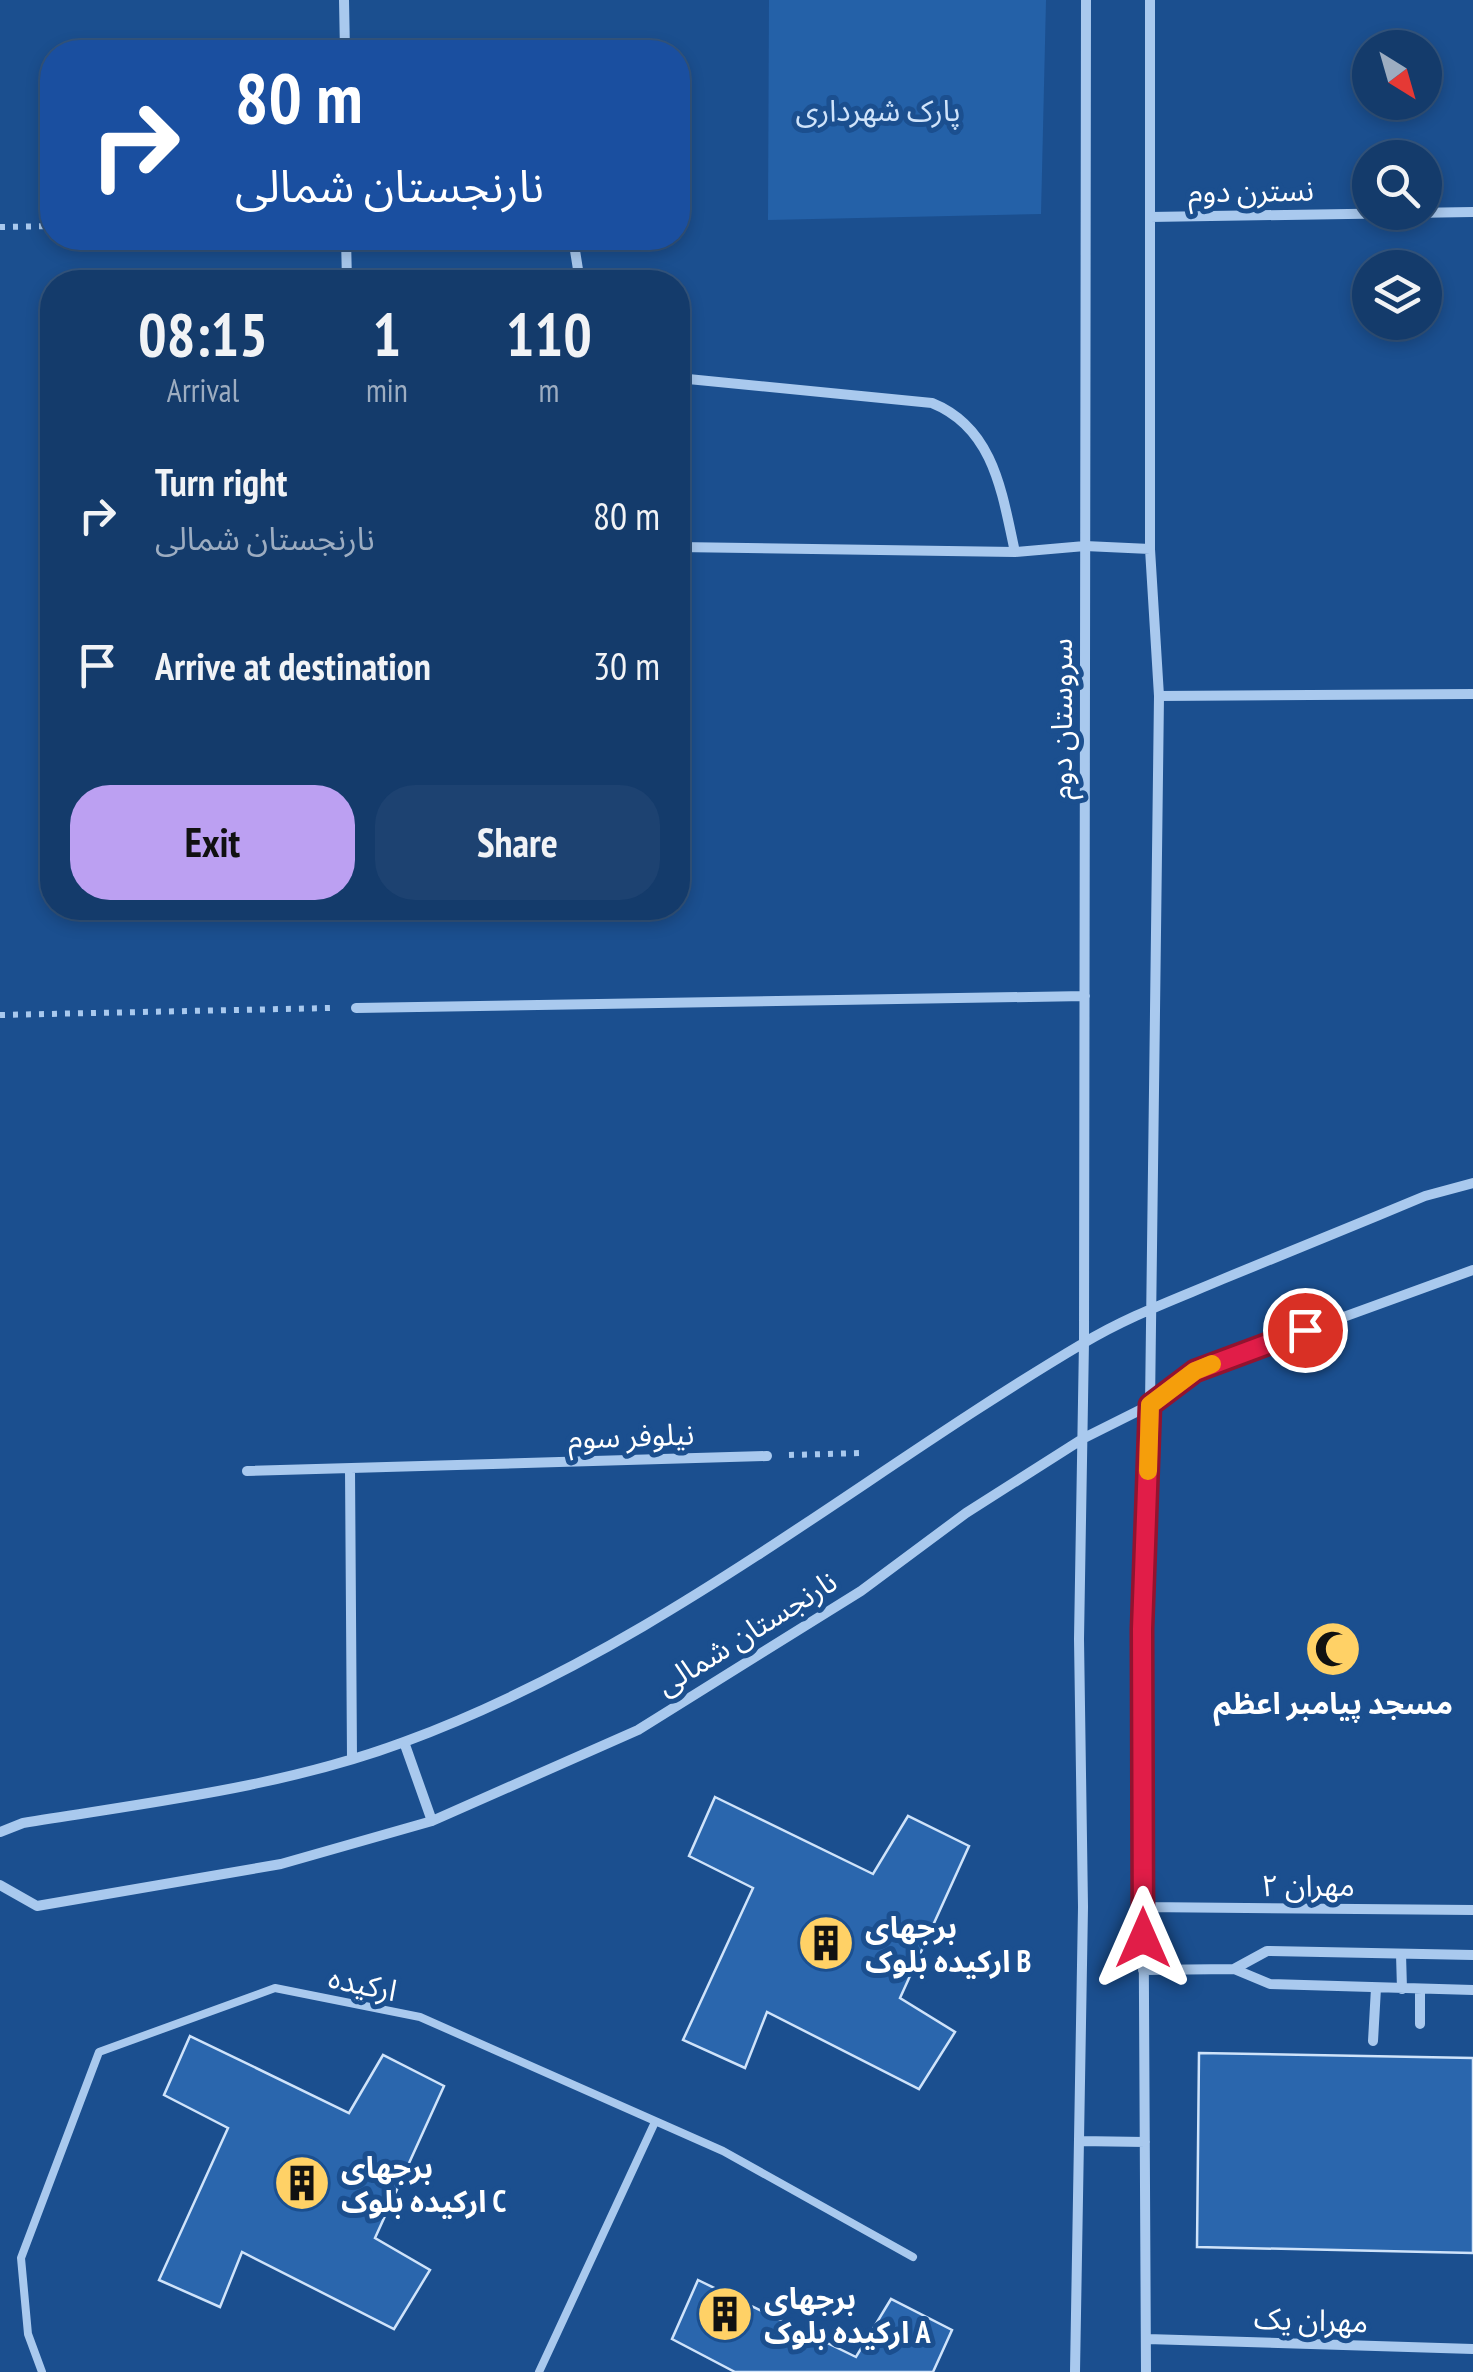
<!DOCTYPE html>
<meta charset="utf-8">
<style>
:root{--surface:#143b6b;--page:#1d4271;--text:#f1f3f6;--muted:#9dadc1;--line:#33557e;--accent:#bca0f2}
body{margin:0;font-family:"PT Sans Narrow","Noto Sans Arabic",sans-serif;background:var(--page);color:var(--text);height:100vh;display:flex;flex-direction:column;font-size:38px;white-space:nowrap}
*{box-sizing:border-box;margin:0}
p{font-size:32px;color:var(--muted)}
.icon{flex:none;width:55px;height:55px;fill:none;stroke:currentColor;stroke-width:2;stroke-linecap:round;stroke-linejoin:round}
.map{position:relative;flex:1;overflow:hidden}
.side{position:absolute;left:40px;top:270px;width:650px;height:650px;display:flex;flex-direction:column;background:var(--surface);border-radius:40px;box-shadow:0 5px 15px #0003,0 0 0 2px var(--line)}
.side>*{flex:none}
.guide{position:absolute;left:40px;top:40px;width:650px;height:210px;border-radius:40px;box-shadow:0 5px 15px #0003,0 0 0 2px var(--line);background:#1a4fa0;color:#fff;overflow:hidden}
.needle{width:65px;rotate:143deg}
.tools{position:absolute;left:1352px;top:30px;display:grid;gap:20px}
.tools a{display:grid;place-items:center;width:90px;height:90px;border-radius:50%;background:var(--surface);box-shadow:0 5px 15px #0003,0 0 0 2px var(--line);font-size:50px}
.pin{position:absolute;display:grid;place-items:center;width:85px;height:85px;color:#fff;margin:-42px;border:5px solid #fff;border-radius:50%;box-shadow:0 2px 10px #0007}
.me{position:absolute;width:110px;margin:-55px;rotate:0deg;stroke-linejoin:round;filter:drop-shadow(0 0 8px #0008)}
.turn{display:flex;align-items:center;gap:35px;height:210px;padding:0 30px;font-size:45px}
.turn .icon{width:130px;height:130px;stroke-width:2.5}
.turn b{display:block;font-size:70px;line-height:85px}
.eta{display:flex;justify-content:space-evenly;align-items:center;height:170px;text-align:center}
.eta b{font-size:60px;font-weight:800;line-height:70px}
.cta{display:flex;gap:20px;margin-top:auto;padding:20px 30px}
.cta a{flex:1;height:115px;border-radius:40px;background:var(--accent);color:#111;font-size:40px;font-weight:800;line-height:115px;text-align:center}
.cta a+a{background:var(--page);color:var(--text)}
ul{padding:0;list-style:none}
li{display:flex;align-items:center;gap:30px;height:150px;padding:0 30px}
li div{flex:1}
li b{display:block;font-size:38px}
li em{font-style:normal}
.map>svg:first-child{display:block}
.green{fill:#2461a8}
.building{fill:#2a66ad;stroke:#cfe3fa;stroke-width:2.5}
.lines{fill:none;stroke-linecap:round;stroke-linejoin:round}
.path{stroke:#a9c9ee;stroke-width:6;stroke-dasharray:5 8;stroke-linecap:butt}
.lane{stroke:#a9c9ee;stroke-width:8}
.street{stroke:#a9c9ee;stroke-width:10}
.route-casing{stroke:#92132f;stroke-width:25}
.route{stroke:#e11d48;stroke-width:18}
.slow{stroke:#f59e0b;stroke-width:18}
.labels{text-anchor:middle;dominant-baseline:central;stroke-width:10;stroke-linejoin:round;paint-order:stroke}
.park-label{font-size:30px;fill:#cfe3fa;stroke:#1b4f8f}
.street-label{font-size:30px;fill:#fff;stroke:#1b4f8f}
.poi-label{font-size:30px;font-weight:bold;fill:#fff;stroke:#1b4f8f;text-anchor:start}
</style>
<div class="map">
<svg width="1473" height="2372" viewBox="0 0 1473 2372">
<rect width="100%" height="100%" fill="#1b4f8f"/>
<path class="green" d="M769,0H1046L1041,214L768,220Z"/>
<path class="building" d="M715,1797L873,1874L908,1816L969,1846L900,1998L955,2032L919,2089L767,2012L745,2068L683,2040L753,1888L689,1856Z
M190,2036L349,2113L383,2055L444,2086L375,2238L430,2270L394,2329L242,2252L220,2307L159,2280L228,2128L164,2095Z
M1199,2053L1473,2058V2253L1197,2247Z
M698,2280L856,2357L891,2299L952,2330L933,2372H735L672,2339Z"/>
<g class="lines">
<path class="path" d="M0,227L52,226
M0,1015L330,1008
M789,1455L861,1453"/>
<path class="lane" d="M42,2372L28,2334L21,2258L99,2052L275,1988L420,2017L723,2151L913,2257
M539,2372L655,2122"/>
<path class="street" d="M344,0L345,52
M1150,217L1473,212
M346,238L347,282
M573,238L580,282
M678,378L932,403C994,428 1002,493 1015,552
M678,547L1015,552L1085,546L1150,549
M1159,696L1473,694
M356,1008L1085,996
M350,1469L352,1757
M247,1471L767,1456
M404,1742L432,1821
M0,1832L23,1823C151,1802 283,1787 404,1742C654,1650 856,1478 1082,1344C1126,1317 1176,1299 1223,1279C1291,1251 1358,1224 1425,1196L1473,1183
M0,1885L37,1906L281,1864L432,1821L638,1730L861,1591L966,1513L1084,1438L1150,1405L1195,1371L1473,1270
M1143,1907L1473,1910
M1401,1954L1402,1989
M1234,1969L1267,1951L1473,1955
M1143,1970L1234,1969L1270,1984L1473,1990
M1420,2024V1989
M1373,2041L1376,1988
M1079,2141L1145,2142
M1147,2339L1473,2349
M1075,2372L1083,1907L1079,1639L1084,1342L1086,0
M1146,2372L1142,1629L1150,1405L1159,696L1150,549V0"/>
</g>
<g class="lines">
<g class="route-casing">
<path id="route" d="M1143,1938L1142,1629L1150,1405L1195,1371L1305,1330"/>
</g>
<use href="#route" class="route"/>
<path class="slow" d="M1148,1471L1150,1405L1195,1371L1212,1364"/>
</g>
<defs>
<g id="mosque-disc" transform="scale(2.875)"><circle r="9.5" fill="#ffd166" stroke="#1b4f8f"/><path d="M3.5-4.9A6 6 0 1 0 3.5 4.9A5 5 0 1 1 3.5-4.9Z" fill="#111"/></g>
<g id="building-disc" transform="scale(2.875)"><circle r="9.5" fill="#ffd166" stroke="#1b4f8f"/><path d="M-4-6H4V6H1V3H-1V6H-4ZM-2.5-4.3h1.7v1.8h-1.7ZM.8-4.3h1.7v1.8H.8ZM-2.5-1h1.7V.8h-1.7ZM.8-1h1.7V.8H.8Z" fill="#111"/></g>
</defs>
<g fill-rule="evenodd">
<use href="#mosque-disc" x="1333" y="1649"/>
<use href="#building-disc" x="826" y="1943"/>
<use href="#building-disc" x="302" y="2183"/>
<use href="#building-disc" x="725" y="2314"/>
</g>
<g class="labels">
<g class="park-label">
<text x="878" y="109">پارک شهرداری</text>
</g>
<g class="street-label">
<text transform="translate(1251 190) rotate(-1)">نسترن دوم</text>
<text transform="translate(1060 719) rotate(-90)">سروستان دوم</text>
<text transform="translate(631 1435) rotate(-2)">نیلوفر سوم</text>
<text transform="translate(746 1632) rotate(-32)">نارنجستان شمالی</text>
<text x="1308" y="1884">مهران ۲</text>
<text transform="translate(363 1983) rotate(12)">ارکیده</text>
<text transform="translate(1311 2319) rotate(2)">مهران یک</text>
</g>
<g class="poi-label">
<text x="1333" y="1702" text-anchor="middle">مسجد پیامبر اعظم</text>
<text x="865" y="1926">برجهای<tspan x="865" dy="34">ارکیده بلوک B</tspan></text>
<text x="341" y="2166">برجهای<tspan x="341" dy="34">ارکیده بلوک C</tspan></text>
<text x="764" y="2297">برجهای<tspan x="764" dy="34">ارکیده بلوک A</tspan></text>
</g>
</g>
</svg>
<div class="tools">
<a><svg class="needle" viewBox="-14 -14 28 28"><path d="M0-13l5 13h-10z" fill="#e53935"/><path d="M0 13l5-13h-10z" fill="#9dadc1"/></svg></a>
<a><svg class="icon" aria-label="search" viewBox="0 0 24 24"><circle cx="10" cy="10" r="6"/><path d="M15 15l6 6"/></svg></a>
<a><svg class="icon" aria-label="layers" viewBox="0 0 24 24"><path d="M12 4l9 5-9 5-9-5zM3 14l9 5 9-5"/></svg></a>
</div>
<div class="pin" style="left:1305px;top:1330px;background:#d93025"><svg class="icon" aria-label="arrive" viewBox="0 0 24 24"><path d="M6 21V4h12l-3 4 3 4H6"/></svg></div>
<svg class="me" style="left:1143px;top:1938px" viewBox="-20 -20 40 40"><path d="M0-17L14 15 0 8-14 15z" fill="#e11d48" stroke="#fff" stroke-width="4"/></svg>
<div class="guide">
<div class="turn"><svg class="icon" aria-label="right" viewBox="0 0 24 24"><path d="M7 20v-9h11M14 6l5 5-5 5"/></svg><div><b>80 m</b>نارنجستان شمالی</div></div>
</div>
<section class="side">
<div class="eta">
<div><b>08:15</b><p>Arrival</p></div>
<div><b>1</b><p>min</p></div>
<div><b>110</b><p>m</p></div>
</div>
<ul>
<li><svg class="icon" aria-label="right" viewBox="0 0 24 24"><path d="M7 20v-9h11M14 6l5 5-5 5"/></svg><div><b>Turn right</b><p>نارنجستان شمالی</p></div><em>80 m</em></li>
<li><svg class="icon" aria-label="arrive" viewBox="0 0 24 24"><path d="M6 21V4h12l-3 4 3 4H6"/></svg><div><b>Arrive at destination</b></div><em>30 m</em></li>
</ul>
<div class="cta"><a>Exit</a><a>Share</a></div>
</section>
</div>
